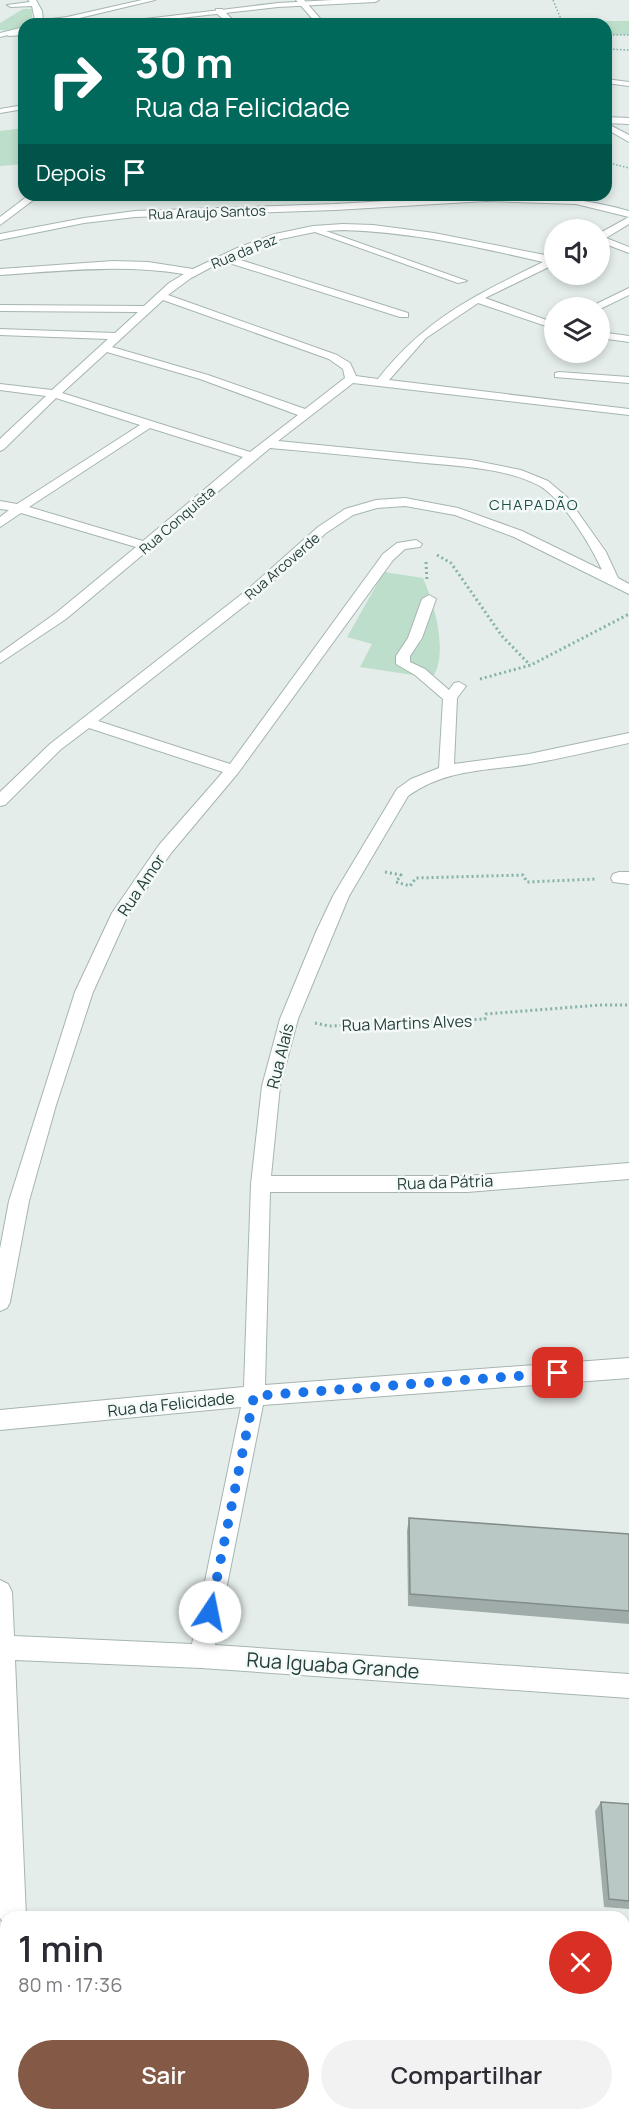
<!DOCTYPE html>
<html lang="pt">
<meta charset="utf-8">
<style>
:root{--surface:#fff;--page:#f2f2f3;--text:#2b2b33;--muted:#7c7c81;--accent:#845a47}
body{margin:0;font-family:Manrope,sans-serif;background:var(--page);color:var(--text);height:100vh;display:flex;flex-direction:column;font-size:22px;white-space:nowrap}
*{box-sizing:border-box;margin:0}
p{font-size:20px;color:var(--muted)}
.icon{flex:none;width:33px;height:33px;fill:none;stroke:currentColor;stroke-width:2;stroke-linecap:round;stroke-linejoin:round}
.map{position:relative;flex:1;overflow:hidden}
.side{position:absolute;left:0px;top:1911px;width:630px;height:210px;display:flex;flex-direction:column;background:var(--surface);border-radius:18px 18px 0 0;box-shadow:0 3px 9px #0003}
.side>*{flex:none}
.banner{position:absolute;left:18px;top:18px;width:594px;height:183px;border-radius:18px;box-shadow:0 3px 9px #0003;background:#00695c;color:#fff;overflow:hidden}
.fabs{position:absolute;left:544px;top:219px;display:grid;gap:12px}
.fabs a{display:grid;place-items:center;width:66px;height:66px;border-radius:50%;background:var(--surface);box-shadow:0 3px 9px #0003;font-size:30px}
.pin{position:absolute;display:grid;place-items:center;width:51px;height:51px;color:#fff;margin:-26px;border-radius:12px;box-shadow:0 3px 9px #0006}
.me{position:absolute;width:66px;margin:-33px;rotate:11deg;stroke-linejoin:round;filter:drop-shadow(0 0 4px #0008)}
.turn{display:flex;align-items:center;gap:21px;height:126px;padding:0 18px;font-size:27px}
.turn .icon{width:78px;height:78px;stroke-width:2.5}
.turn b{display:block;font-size:42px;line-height:51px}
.then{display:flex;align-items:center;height:57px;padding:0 18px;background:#0003;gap:12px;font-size:22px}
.round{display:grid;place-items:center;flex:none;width:63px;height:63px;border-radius:32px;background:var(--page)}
.summary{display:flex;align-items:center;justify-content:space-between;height:102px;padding:0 18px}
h1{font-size:36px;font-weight:600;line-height:45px}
.action{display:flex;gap:12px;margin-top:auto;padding:12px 18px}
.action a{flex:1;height:69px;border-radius:36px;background:var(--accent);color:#fff;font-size:24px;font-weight:600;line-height:69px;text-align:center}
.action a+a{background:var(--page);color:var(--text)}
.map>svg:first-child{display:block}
.green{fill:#bddeca}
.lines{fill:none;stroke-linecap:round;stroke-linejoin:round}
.minor-casing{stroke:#a6b5b2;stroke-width:2}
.tertiary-casing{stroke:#a6b5b2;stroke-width:2}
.secondary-casing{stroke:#a2b9b4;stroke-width:2}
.path-far1{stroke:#85b1a8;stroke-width:1.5;stroke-dasharray:1.5 2;stroke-linecap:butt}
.path{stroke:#85b1a8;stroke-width:3;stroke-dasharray:2 3;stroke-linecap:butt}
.minor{fill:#fff;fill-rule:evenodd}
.tertiary{fill:#fff;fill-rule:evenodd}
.secondary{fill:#fff;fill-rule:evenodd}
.wall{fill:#9faca9}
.building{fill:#b9c8c4;stroke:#828c89;stroke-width:1.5}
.route{stroke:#1a73e8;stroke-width:10;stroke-dasharray:0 18}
.labels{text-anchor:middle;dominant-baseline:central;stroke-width:5;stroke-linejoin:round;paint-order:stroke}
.far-street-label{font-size:14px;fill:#233f3b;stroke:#f5faf8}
.far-neighbourhood-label{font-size:15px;letter-spacing:1.5px;fill:#1f514b;stroke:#f5faf8}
.street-label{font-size:16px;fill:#233f3b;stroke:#f5faf8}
.near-street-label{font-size:20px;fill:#233f3b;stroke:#f5faf8}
</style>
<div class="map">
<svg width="629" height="2121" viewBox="0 0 629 2121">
<rect width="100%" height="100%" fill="#e4edea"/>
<path class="green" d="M23,9H32V18C24,27 13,31 0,30V23Z
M603,21H629V35H607L606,24Z
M24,128V164L0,166V131Z
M384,572L423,578C434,603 448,650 434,675H413L360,667L372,644L347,637Z"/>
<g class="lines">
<g class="minor-casing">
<path id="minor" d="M142,0H155L67,21L39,23L35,21L67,17Z
M296,0H304L325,24H317Z
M216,9H222L237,24H229L216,13Z
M606,79L629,82V86L606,83Z
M24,105V109L0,113V109Z
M606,117L629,118V124L606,123L629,135V142L606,129Z
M29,195H40L0,225V217Z
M486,195C535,195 581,197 629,211V217L576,204L486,201L335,210L135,217L84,223L0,240V234L84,218L135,211L335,204Z
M629,217V224L606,238L629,247V253L600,242V233Z
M343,224L373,225L434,233L555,257V264L485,298L555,323V329L478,303L426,338L389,380L629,409V415L353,383L278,441L471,460L521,470L548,481L567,497L606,552L618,578L629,584V594L514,537L455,515L405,506L377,508L353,515L326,533L257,596L98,721L230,764L383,554L397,543L416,540L422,544L420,547L405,549L393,560L238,773L171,853L126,919L93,992L56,1105L29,1201L10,1302L7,1308L0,1311V1249L9,1201L75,992L112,913L159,845L223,772L89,728L60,750L5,805L0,806V792L50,744L247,590L318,527L345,509L376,500L405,498L458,508L522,531L602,570C590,544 564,501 540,486C506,467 453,466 415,462C367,457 318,452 270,448L66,619L0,663V653L56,613L136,547L21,513L0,527V517L9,510L0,509V501L17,504L140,425L56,398L4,449L0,451V439L5,434L46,396L0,390V384L52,390L108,339L0,335V329L115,333L138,312L0,311V305L144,306L169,283L184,274C122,264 62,271 0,275V269L113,261L148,262L193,269L237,248L275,234L313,226ZM343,230C412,232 477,247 543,262C476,295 426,318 378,379L356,376L350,363L337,355L168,295L191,278L223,261L400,317H408V313L231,257L281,239L315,232L458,283L467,281L326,231ZM163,300L329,359L343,369L345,378L305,409L208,375L112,347ZM107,352L200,379L298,415L250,452L62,393ZM150,428L243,457L143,541L29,507Z
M629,288V295L600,309L588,308Z
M600,332L629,336V342L600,338Z
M559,372L629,377V383L555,377V373Z
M429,595L436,599L422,638L410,656V662L425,669L449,690L454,683L459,682L466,686L457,698L454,764L529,754L629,733V743C596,750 563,758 530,764C486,771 445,769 408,796L349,896L298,1019L280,1086L271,1176H467L629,1163V1179L467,1192H270L265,1385L629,1358V1378L263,1405L215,1645L629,1674V1698L201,1668L15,1660L26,1917H6V1927L0,1918V1580L8,1584L12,1592L14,1636L192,1644L241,1407L0,1430V1410L244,1387L251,1184L262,1086L280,1019L316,932L333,896L397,789L411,779L439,768L443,699L415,675L396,664V656L408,638L422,599Z
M619,872H629V884L613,882L611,878L613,874Z
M7,2115H35V2121H7Z"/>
</g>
<g class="tertiary-casing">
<path id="tertiary" d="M333,0H379L375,2L278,7L127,24H103L278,3Z
M24,31V35L9,36L5,34Z"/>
</g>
<g class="secondary-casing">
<path id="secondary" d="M28,0H36L42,11L43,21L40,24H31L35,20L32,6L11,7L7,5L30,2Z
M24,27V31L0,37V33Z"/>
</g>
<path class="path-far1" d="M553,0L563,24
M453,24L562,21
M606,35H629
M606,49L629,50
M606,162L629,168"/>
<path class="path" d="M437,555L451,563L502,636L530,665
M426,562L427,582
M480,679L531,665L629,614
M385,872L401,875L396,882L410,886L416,878L523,875L527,882L597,879
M315,1023L329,1026L485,1019L486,1014L600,1005H629"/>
<use href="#minor" class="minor"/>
<use href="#tertiary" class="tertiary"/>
<use href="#secondary" class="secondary"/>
</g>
<path class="wall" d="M409,1518L629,1534V1624L408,1606L407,1531Z
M601,1802L629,1804V1909L604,1907L595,1811Z"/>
<path class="building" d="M409,1518L629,1534V1611L410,1594Z
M601,1802L629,1804V1901L609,1899Z"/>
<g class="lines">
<path class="route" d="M210,1612L254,1396L558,1373"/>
</g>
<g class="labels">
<g class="far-street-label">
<text transform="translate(207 212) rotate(-2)">Rua Araujo Santos</text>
<text transform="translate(244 251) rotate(-22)">Rua da Paz</text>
<text transform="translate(177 520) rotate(-41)">Rua Conquista</text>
<text transform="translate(282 566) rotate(-41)">Rua Arcoverde</text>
</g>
<g class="far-neighbourhood-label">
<text x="534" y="504">CHAPADÃO</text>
</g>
<g class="street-label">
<text transform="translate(141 885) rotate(-56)">Rua Amor</text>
<text transform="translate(407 1023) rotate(-2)">Rua Martins Alves</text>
<text transform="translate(280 1056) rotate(-76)">Rua Alaís</text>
<text transform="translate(445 1182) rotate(-2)">Rua da Pátria</text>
<text transform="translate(171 1404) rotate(-6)">Rua da Felicidade</text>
</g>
<g class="near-street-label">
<text transform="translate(333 1665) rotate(4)">Rua Iguaba Grande</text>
</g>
</g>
</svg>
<div class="fabs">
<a><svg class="icon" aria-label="sound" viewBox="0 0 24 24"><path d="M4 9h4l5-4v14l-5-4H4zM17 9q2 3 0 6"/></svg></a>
<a><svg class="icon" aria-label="layers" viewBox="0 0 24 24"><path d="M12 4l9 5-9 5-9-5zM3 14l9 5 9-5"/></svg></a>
</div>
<div class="pin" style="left:558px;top:1373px;background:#d93025"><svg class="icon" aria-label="arrive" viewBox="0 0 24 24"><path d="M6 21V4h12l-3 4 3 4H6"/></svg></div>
<svg class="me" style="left:210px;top:1612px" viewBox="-20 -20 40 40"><circle r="19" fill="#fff"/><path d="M0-13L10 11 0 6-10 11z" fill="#1a73e8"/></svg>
<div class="banner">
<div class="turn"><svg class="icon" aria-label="right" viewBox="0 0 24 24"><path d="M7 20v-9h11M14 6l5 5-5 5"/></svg><div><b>30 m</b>Rua da Felicidade</div></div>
<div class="then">Depois<svg class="icon" aria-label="arrive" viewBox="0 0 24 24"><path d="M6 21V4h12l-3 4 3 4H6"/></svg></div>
</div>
<section class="side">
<div class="summary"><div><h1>1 min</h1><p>80 m · 17:36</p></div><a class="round" style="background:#d93025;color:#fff"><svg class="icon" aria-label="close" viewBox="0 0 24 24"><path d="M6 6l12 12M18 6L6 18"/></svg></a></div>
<div class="action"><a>Sair</a><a>Compartilhar</a></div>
</section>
</div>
